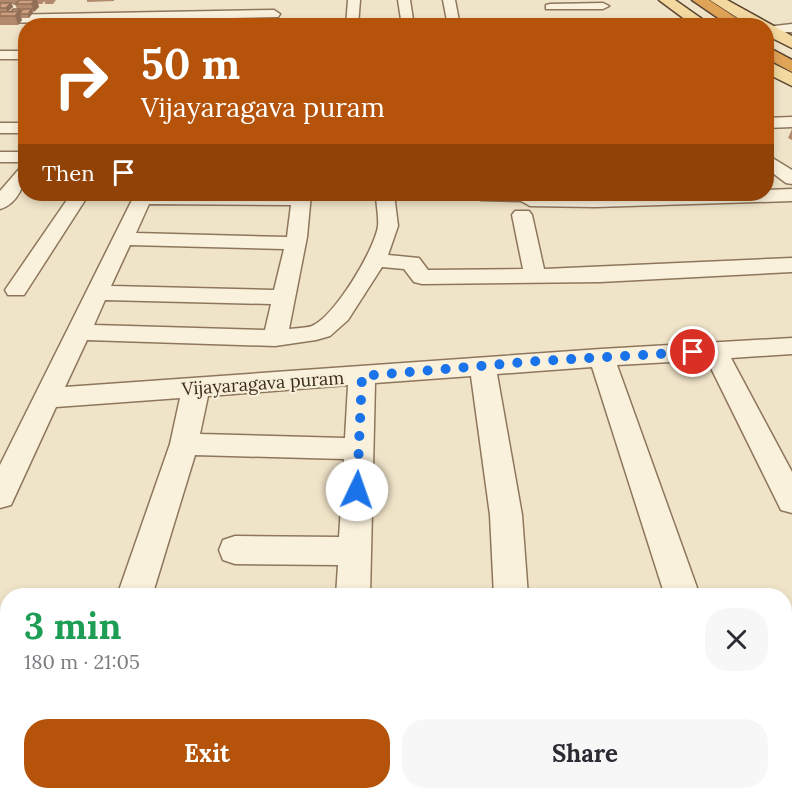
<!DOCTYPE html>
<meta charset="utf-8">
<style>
:root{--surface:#fff;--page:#f7f7f7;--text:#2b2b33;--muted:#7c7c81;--accent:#b45309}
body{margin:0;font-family:Lora,serif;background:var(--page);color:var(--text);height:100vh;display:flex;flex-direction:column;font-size:22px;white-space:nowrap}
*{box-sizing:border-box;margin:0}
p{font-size:20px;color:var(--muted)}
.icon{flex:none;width:33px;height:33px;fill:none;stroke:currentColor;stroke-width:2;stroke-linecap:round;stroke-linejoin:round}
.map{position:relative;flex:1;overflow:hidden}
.side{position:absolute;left:0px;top:588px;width:792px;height:212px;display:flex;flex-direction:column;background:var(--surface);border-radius:24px 24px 0 0;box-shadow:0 3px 9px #0003}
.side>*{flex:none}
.guide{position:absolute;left:18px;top:18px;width:756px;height:183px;border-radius:24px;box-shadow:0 3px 9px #0003;background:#b45309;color:#fff;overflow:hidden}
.pin{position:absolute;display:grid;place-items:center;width:51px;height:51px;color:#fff;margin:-26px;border:3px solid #fff;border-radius:50%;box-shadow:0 2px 6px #0007}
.me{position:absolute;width:66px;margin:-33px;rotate:3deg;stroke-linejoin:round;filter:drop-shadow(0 0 4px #0008)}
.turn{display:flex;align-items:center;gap:21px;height:126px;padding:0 24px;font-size:27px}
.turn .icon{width:78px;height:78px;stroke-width:2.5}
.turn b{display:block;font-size:42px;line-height:51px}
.then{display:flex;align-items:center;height:57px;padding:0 24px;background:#0003;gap:12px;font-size:22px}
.round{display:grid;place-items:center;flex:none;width:63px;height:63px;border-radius:24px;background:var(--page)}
.overview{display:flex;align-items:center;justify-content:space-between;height:102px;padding:0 24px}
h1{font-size:36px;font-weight:800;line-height:45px;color:#1e9e55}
.action{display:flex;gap:12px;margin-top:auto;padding:12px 24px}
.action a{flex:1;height:69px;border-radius:24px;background:var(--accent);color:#fff;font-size:24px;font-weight:800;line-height:69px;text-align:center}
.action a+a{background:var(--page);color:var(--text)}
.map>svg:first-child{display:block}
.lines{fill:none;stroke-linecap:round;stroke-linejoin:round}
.minor-casing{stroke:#8d765c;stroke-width:3}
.major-casing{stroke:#5b4430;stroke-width:3}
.highway-casing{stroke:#5b4430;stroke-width:3}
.minor{fill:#faf1dc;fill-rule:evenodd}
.major{fill:#f3d9a0;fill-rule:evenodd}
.highway{fill:#e0a458;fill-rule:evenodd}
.wall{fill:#b2896c;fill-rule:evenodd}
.shaded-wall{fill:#916f58}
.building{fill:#cf9f7d;stroke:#916f58;stroke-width:1.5}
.route{stroke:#1a73e8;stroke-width:10;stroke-dasharray:0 18}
.labels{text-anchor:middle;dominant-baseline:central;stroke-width:4.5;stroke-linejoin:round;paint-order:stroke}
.street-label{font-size:18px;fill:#3d2e20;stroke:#f7eed8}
</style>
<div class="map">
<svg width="792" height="799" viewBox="0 0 792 799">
<rect width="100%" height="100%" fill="#f0e4c8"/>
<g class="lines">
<g class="minor-casing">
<path id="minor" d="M348,0H360L358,26H346Z
M398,0H410L414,26H402Z
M443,0H455L460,26H448Z
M550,4L603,3L609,6L603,9H546V5Z
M274,10L280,14L278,17L0,23V15Z
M792,24V32L766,33V27Z
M0,51H26V59H0Z
M792,117V127L766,128V118Z
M0,123H26V133H0Z
M0,152H26V162H0Z
M766,154L792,170V184L786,183L766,168Z
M26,167C26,183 18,204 0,209V191L20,168Z
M792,189V201L595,207L530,206L521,201L481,200L472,194H766V190Z
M71,194H89L24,295H8L5,290Z
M135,194H311L307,237L289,329C296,328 306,328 312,326C335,316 375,249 378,226C379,216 376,204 376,194H394L398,226L388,255L419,258L428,270L523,269L512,215L515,211H529L532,215L544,269L792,258V272L600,282L422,284L414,282L404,269L382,267L348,320L330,336L316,340L275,346L87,340L65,387L601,349L792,338V354L731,358L792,472V513L781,510L707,360L617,365L700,596H665L592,367L497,374L522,515L528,596H494L490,515L471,376L375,383L370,596H336L338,565L235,564L223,560L219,550L223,540L235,536L339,537L344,459L195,455L152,596H117L170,444L180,398L56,407L11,505L0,508V465ZM149,204L291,205L287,237L136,233ZM130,245L284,249L274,290L111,286ZM105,300L271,304L265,330L94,325ZM348,385L345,438L200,434L208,396Z
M0,673L8,674V712L0,711Z
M784,720H792V760H784Z
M145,792H187L185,799H143Z
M328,792H370V799H328Z
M509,792H551L552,799H510Z
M734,792H776L779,799H737Z"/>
</g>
<g class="major-casing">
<path id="major" d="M659,0H675L712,26H694Z
M710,0H727L792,36V48L766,35V26H750Z
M766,60L792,73V86L766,73Z"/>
</g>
<g class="highway-casing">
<path id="highway" d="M692,0H709L748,26H730Z
M766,46L792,60V72L766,58Z"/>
</g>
<use href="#minor" class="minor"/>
<use href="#major" class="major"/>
<use href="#highway" class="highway"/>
</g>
<path class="wall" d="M0,0H56L53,4H45V1L42,4H38L39,7L33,12L29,18H21L22,20L18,25H0V13L1,12H0ZM12,4H15L17,9L8,12L13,7Z
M87,0H114V1L87,2Z
M792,129V140L788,138Z"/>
<path class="shaded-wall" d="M30,0H37L39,7L34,12Z
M11,3L13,7L7,12L6,8Z
M20,9L21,13L20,14L22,20L18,25L15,16Z
M32,9L33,13L29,18L28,14Z"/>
<path class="building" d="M20,0H35L31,4H15Z
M0,3H11L6,8H0Z
M13,9H20L18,11L11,12Z
M23,9H32L28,14H19Z
M19,11L15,16H0V13L1,12Z"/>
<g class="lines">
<path class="route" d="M357,490L362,376L539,361L693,352"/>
</g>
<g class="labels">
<g class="street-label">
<text transform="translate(263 383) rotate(-4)">Vijayaragava puram</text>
</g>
</g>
</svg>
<div class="pin" style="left:693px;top:352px;background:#d93025"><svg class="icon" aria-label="arrive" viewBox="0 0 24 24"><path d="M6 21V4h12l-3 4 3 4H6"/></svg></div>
<svg class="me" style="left:357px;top:490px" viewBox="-20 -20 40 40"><circle r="19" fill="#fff"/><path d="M0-13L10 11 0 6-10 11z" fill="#1a73e8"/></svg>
<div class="guide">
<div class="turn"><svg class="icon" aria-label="right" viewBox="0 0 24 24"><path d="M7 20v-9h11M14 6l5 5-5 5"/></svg><div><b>50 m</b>Vijayaragava puram</div></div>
<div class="then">Then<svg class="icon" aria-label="arrive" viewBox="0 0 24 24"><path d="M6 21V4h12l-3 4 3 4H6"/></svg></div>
</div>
<section class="side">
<div class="overview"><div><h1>3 min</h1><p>180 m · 21:05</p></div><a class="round"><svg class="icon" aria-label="close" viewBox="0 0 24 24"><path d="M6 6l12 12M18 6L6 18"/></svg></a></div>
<div class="action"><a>Exit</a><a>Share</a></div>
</section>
</div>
